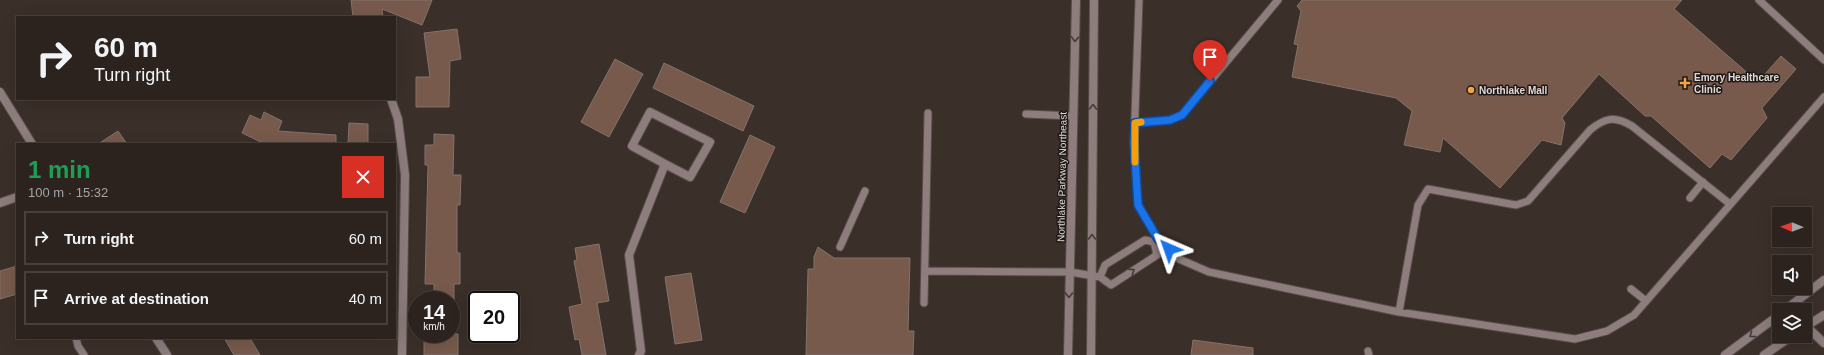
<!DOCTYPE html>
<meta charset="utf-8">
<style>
:root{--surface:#2c231f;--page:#342b28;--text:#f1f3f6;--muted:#a6a4a4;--line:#48403d}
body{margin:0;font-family:Arial,sans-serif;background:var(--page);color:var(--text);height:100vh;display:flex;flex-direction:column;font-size:15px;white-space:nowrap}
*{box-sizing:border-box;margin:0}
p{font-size:13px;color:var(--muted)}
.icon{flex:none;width:22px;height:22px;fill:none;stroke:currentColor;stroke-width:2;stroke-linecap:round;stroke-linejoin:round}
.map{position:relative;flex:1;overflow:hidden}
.details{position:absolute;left:16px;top:143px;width:380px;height:196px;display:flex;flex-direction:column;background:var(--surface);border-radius:0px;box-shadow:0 4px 16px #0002,0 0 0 1px var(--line)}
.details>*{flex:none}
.guide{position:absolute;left:16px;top:16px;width:380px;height:84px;border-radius:0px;box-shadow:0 4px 16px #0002,0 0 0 1px var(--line);background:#2c231f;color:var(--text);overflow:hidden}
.needle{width:26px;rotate:271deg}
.fabs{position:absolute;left:1772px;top:207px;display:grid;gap:8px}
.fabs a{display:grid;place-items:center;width:40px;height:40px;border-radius:0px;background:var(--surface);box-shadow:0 4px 16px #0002,0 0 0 1px var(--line);font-size:20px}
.speed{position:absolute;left:408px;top:291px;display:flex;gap:8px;font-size:20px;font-weight:700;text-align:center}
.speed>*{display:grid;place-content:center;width:52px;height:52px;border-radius:50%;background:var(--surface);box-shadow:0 4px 16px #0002,0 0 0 1px var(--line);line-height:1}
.speed small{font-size:10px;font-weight:400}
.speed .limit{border:2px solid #111;border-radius:6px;background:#fff;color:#111}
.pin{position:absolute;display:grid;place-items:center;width:34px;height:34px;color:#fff;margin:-41px -17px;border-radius:50% 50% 50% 0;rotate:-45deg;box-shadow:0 0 4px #0007}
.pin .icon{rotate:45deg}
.me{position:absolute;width:44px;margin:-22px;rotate:317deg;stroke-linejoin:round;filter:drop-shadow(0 0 3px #0008)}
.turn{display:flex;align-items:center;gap:14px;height:84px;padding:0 12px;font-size:18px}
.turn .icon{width:52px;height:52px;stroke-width:2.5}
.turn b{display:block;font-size:28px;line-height:34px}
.round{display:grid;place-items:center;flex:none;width:42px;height:42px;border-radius:0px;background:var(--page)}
.overview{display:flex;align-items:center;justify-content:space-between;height:68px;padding:0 12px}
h1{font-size:24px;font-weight:700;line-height:30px;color:#1e9e55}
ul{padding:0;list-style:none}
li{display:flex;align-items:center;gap:12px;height:54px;margin:0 8px 6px;padding:0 4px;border:2px solid var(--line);border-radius:0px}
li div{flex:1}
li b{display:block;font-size:15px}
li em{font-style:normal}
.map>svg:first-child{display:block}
.building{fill:#775a4c;stroke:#82736c}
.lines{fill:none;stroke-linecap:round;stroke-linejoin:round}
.service-casing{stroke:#594d48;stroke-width:9}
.minor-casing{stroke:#594d48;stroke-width:10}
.tertiary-casing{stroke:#594d48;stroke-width:10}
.service{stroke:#8d7d7d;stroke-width:7}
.minor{stroke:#8d7d7d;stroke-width:8}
.tertiary{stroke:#8d7d7d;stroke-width:8}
.oneway{stroke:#453b3a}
.route-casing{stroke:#114b97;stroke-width:10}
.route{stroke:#1a73e8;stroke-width:7}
.slow{stroke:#f59e0b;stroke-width:7}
.poi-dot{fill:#f5a345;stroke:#1e1816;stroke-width:1.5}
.labels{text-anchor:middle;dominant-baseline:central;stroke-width:3;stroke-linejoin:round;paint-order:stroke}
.poi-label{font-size:10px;font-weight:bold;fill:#e1d8d4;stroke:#1e1816;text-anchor:start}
.street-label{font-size:10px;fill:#e1d8d4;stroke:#1e1816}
</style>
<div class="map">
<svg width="1824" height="355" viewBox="0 0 1824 355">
<rect width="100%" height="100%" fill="#3b2f29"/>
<path class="building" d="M351,0H432L422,25L382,9L383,17H366V16L353,17Z
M1302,0H1682L1674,9L1758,82L1781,56L1796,69L1762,108L1767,118L1731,160L1722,154L1710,168L1651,116H1645L1599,74L1562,118L1565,123L1561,145L1542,140L1500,188L1443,138L1440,152L1404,145L1412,111L1396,98L1292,77L1298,45L1294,44L1301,11L1297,6Z
M457,29L461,59L450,61L449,107H416V77H430L424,33Z
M615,59L643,74L609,137L581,122Z
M664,63L754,106L743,131L653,88Z
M264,112L282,121L278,131L336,135V144H265L242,133L250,115L261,120Z
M349,123L368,124V144H348Z
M118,131L127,144H98Z
M434,134L454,135L453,175H461L460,205H457V253H460V284H454V300H434V284H425L428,165H425V145H434Z
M750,135L775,147L745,213L720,202Z
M599,244L609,301L597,303L606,355H582L579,339L575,340L569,307L582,304L574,261L577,260L575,248Z
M818,247L834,258H910L908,331H914L913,355H806L808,269H814V257Z
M17,266V294L0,299V271Z
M691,273L702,340L675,344L665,277Z
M424,334H458V355H424Z
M224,338H250L260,355H234Z
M1193,340L1253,348V355H1191Z"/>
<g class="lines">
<g class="service-casing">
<path id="service" d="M1139,0L1134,143L1138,205L1158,239L1179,259L1209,272L1399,312L1575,339L1607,331L1634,315L1824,97
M1759,0L1824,60
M1026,114L1073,116
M1135,123L1170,120L1182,115L1278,0
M1690,198L1703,182
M840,247L865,191
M925,271L1070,272L1100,277L1111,285L1157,255L1154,242
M1100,277L1105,265L1145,240L1154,242L1158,239
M1631,289L1646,301
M924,303L928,113
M1399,312L1418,205L1428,189L1516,205L1528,201L1590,130C1606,117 1615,116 1632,126L1730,204
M76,338L78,346L84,355
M1368,351L1369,355"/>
</g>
<g class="minor-casing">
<path id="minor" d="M391,99L398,119L405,175L402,355
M0,203L17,197
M639,355L641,351L629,255L665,164L632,146L650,112L710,142L690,177L665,164"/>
</g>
<g class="tertiary-casing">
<path id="tertiary" d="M0,92L32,144
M1785,310L1824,280
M1806,326L1824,343
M1805,327L1824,315
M156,338L167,355
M1068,355L1076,0
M1091,355L1094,0
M1725,355L1779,315
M1764,355L1792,336"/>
</g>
<use href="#service" class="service"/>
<use href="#minor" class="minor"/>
<use href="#tertiary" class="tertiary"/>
</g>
<defs><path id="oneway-chevron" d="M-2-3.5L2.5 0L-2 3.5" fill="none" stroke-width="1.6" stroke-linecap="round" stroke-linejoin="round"/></defs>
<g class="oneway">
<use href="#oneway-chevron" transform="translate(1075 39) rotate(92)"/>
<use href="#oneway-chevron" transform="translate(1093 107) rotate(-89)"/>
<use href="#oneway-chevron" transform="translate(1092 237) rotate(-90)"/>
<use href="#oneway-chevron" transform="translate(1132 271) rotate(-33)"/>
<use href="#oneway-chevron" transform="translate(1069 295) rotate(91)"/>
<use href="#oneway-chevron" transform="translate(1752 335) rotate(144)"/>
</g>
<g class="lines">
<g class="route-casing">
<path id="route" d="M1169,249L1158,239L1138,205L1134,143L1135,123L1170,120L1182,115L1210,81"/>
</g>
<use href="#route" class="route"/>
<path class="slow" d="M1135,162V123L1141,122"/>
</g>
<g class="poi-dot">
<path d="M1683 77h4v4h4v4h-4v4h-4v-4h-4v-4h4z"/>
<circle cx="1471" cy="90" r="4"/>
</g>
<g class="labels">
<g class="poi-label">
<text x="1694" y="77">Emory Healthcare<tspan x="1694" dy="12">Clinic</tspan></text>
<text x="1479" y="90">Northlake Mall</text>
</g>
<g class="street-label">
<text transform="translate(1062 177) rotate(-89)">Northlake Parkway Northeast</text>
</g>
</g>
</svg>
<div class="fabs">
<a><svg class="needle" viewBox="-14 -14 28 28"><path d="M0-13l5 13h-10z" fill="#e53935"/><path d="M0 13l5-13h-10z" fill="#a6a4a4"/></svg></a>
<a><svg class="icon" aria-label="sound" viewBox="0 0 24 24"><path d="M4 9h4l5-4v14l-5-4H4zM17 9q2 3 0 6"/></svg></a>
<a><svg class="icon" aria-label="layers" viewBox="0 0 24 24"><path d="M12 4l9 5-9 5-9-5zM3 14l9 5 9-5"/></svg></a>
</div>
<div class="speed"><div>14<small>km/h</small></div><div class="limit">20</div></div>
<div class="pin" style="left:1210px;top:81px;background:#d93025"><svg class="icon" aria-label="arrive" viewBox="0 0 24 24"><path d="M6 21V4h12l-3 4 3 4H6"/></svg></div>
<svg class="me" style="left:1169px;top:249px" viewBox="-20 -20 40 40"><path d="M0-17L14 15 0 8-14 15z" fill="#1a73e8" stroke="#fff" stroke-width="4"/></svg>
<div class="guide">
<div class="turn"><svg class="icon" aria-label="right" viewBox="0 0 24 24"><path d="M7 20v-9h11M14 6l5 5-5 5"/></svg><div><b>60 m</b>Turn right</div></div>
</div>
<section class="details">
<div class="overview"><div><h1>1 min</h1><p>100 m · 15:32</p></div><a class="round" style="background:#d93025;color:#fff"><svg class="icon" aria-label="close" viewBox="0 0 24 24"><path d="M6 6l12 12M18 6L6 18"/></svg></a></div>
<ul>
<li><svg class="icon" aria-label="right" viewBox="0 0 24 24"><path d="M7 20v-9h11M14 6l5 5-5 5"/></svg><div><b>Turn right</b></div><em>60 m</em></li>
<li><svg class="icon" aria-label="arrive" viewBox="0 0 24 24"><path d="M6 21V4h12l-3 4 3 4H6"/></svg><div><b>Arrive at destination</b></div><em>40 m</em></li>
</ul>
</section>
</div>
